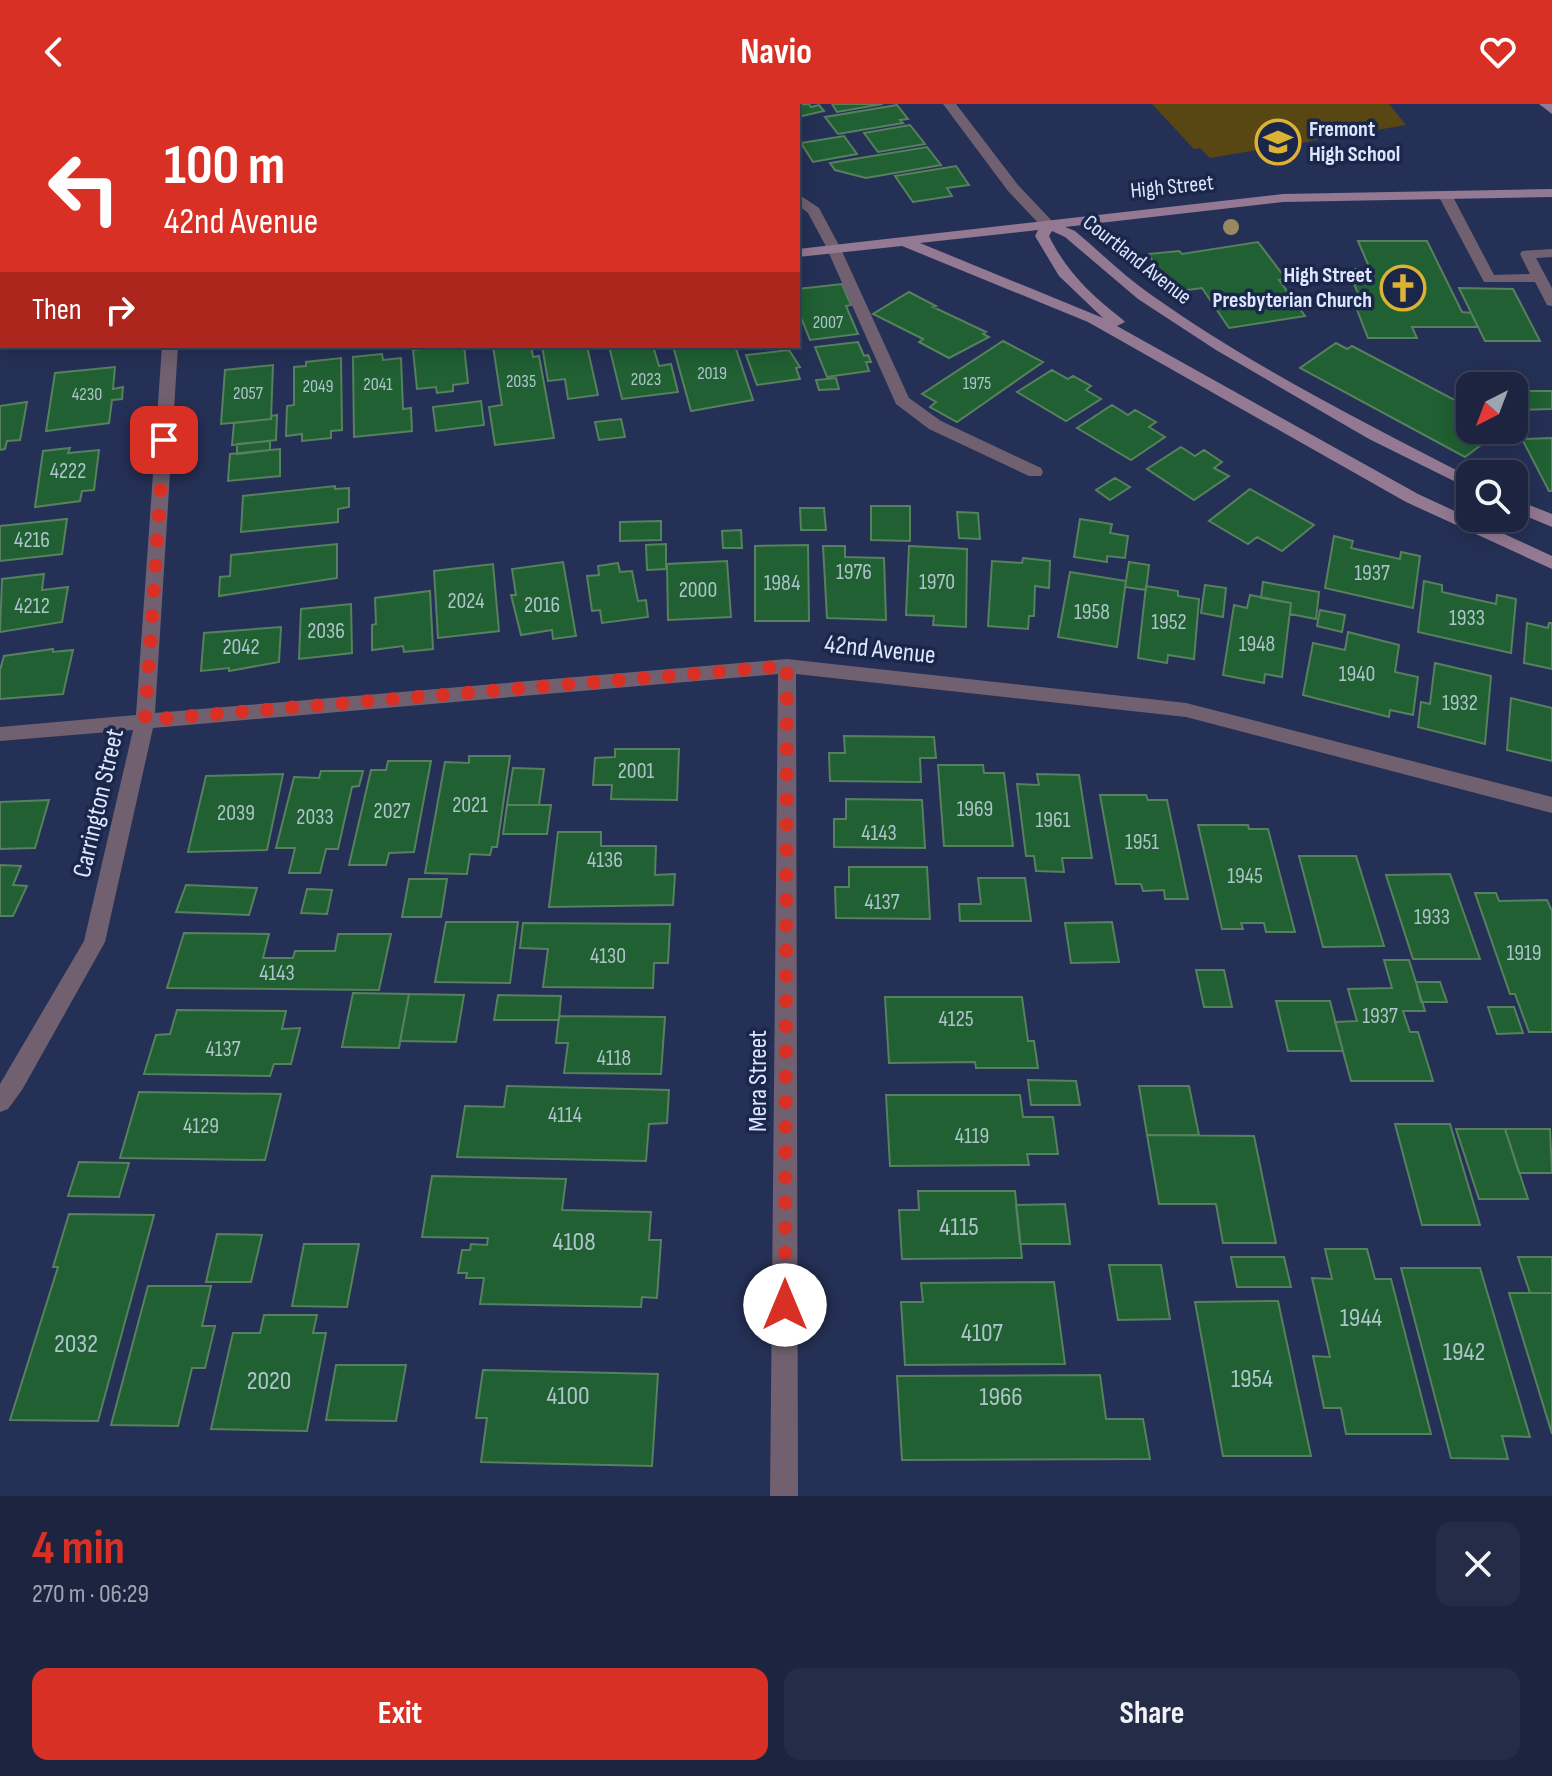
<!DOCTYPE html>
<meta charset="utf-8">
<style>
:root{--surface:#1c2440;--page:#252c47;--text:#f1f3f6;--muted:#a0a4b1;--line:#3a4159;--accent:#d93025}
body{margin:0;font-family:"Sofia Sans Condensed",sans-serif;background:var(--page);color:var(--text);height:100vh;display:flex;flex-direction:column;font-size:30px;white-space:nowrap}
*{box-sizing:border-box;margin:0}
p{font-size:26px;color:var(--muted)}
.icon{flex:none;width:44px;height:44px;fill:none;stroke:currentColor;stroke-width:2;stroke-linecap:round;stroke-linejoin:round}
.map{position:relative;height:1392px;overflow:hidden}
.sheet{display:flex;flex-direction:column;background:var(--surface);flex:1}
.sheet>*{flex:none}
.guide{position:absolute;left:0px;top:0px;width:800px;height:244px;box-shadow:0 4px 20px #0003,0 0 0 2px var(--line);background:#d93025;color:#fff;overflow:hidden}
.needle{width:52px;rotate:222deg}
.fabs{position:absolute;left:1456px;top:268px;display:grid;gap:16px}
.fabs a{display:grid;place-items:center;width:72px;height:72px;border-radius:16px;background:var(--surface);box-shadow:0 4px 20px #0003,0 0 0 2px var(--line);font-size:40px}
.pin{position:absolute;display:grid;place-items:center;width:68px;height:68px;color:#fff;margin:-34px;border-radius:16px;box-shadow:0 4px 12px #0006}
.me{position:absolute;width:88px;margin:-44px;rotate:0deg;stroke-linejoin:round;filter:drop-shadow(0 0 6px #0008)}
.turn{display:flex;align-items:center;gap:28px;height:168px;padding:0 32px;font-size:36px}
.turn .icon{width:104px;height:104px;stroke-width:2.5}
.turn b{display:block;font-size:56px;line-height:68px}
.then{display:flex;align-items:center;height:76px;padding:0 32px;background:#0003;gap:16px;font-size:30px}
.round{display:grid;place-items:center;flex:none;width:84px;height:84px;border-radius:16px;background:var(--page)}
.summary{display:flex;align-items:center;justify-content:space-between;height:136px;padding:0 32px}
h1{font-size:48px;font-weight:700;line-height:60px;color:var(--accent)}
.cta{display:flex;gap:16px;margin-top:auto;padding:16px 32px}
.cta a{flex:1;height:92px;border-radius:16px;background:var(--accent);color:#fff;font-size:32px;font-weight:700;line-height:92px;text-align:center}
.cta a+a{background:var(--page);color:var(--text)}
header{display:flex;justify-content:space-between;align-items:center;height:104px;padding:0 32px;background:var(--accent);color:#fff;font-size:36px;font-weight:700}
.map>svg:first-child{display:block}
.green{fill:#584713}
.building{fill:#206032;stroke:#57805e;stroke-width:2}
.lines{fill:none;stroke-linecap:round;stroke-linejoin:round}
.lane{fill:#71606f;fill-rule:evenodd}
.street{fill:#71606f;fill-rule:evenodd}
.secondary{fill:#937991;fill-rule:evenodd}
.tree{fill:#988961}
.route{stroke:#d93025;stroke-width:14;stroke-dasharray:0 25.2}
.labels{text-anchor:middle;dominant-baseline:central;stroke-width:7;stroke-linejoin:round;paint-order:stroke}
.far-number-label{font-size:18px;fill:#aec4cb}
.far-poi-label{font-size:22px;font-weight:bold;fill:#dde6fe;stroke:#1b264b;text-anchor:start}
.far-street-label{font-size:22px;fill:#dde6fe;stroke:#1b264b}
.number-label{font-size:22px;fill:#aec4cb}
.street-label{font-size:26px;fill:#dde6fe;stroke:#1b264b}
.near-number-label{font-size:26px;fill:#aec4cb}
</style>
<header><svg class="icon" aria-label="back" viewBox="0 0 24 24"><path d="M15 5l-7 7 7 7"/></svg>Navio<svg class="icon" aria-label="heart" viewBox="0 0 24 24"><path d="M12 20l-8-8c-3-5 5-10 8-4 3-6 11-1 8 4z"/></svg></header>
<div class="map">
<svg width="1552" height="1392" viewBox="0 0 1552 1392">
<rect width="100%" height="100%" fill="#253056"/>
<path class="green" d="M1152,0H1389L1406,21L1210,54L1200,44L1194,45Z"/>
<path class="building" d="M809,0L811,3L819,1L824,7L798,13V2L747,1Z
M832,0H883L837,8Z
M897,1L908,15L900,16L903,19L838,30L825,13Z
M910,21L925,40L878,48L864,29Z
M844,32L857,50L813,58L801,39Z
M927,43L941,61L866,74L835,66L830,59Z
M956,62L969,81L947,84L952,92L913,98L895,72Z
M1358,137H1427L1462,208L1471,209L1478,223H1412L1417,234H1368L1354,198H1358L1355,192H1359L1352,175H1358L1354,165H1370Z
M1258,138L1286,175L1279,176L1305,212L1229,224L1202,184L1173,188L1167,178L1159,179L1147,161L1155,160L1148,150L1179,147L1182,150Z
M842,180L851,201L846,202L858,230L810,236L798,206V185Z
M1459,184L1513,185L1540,237H1485Z
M909,188L936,202L933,203L986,228L983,230L989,233L949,254L919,238L923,235L873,210Z
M1003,237L1043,258L957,318L930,303L936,298L922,290Z
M858,238L864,252L868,251L871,258H866L869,267L827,273L815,243Z
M1336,239L1347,245L1352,242L1470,304V326H1501L1465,353L1300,264Z
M447,242H464L468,279L453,281V287L437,289L436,283L417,285L413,246Z
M493,242H531L533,253L539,252L554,334L495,341L489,303L502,301Z
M542,242H587L598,291L568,295L565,275L548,277Z
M609,242H653L659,262L671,260L678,288L622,295Z
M673,242H735L753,296L691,307Z
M789,246L800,263L796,264L800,275L757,281L746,251Z
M382,250L383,256L401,254L403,305L411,304L412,327L354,333L353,253Z
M341,254L342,326L331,327V334L302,337V330L286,332L287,302L294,301V263L306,262V258Z
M273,261L271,315L221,320L225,266Z
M115,263L113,285L123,283L122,295L112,296L109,319L46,327L55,269Z
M1052,266L1068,275L1073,272L1091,282L1086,286L1101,295L1066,317L1017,288Z
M836,274L839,285L819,286L816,276Z
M1514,287H1552V305L1514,306Z
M481,297L484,321L436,327L433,303Z
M27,298L20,336L7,337L5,345L0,346V302Z
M1112,301L1128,311L1135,306L1156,318L1149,323L1165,333L1131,356L1077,324Z
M277,311L276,336L232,341L234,319L271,315V312Z
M621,315L625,333L599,336L595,318Z
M1552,334V387H1549L1522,335Z
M270,337V346L237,350V340Z
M1181,343L1195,352L1204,346L1222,358L1214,364L1229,372L1194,396L1147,365Z
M70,344L68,349L99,346L94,386L82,387L80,397L35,403L43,347Z
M280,345V372L228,377L230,350Z
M1115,374L1130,383L1110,396L1096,386Z
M335,382V385L349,384V403L338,405V418L241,428L243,392Z
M1250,385L1314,421L1282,447L1257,433L1248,440L1209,417Z
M871,402H910V437L871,436Z
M800,404H824L826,426H801Z
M957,408L978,409L980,435L959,434Z
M67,415L62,450L0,457V422Z
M1080,415L1112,420L1110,429L1128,432L1125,454L1107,452V458L1074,453Z
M661,417V436L620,437V418Z
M741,426L742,444H723L722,427Z
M1334,432L1353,437L1351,444L1400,455L1401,448L1420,452L1413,504L1325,484Z
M337,440V474L219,492L220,473L230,472L231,451Z
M666,440V465L647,466L646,441Z
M808,441L809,517H755V442Z
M823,442H845V453L884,454L886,516L827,514Z
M909,442L967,445L966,523L933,521L934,512L906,511Z
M1023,454L1050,457L1049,484L1035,482L1034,512H1029L1028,525L988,522L992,457L1022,459Z
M727,457L731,513L668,516L667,460Z
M563,458L576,532L553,535L552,526L521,531L511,491H516L512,465Z
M1129,458L1149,461L1146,486L1125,483Z
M618,459L620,468L632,467L638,497L646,496L648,513L602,519L600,506L592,507L587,472L599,471L598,462Z
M493,460L499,527L438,534L434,467Z
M1070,468L1126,477L1117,543L1058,533Z
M44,470L42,486L68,483L62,518L0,528L2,475Z
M1424,477L1442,481V488L1496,500L1497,491L1516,495L1511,549L1418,528Z
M1263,478L1319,488L1316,515L1290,510L1291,499L1261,494Z
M1205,481L1226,484L1223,513L1201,509Z
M1146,482L1178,487V492L1199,495L1194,555L1168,551L1167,559L1138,554Z
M430,487L433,545L404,548L403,542L372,546V521L376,520L375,494Z
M1250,491L1291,499L1282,573L1265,570L1264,579L1223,571L1234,501L1247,504Z
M351,500L352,549L299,555L301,505Z
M1320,506L1345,511L1342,528L1317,522Z
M1527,519L1548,524L1549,519H1552V565L1524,559Z
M281,523L279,558L229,567V564L201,567L204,529Z
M1348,528L1399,541L1395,568L1418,573L1413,611L1390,606L1389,613L1303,591L1313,539L1345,546Z
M53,545V548L73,546L63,590L0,595V566L4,552Z
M1435,559L1491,572L1485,640L1418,623L1421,598L1430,600Z
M1511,594L1552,604V657L1507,646Z
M844,632L934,633L936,654H920L921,678L830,677L829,649H845Z
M615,645H679L677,696L611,695L612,681H593L595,654L615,653Z
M469,652H510L497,743H492L490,751L470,750L467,770L425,769L445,658L469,659Z
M388,657H431L414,748L389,749L386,761H349L371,666H386Z
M938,661H983L984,669H1004L1013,742H944Z
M513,664L544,665L539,701H507Z
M321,667H363L359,682L352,683L338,745H326L320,769H289L295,744H276L294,673L319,674Z
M283,670L267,746L188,748L206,672Z
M1037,670L1079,671L1092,754H1062L1064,768L1036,767L1034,752H1026L1017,680L1039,681Z
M1100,691H1146L1148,696H1167L1188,795H1165L1164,786L1143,787L1141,780H1116Z
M846,695L922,696L925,744L834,743V715H846Z
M49,696L35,744L0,745V698Z
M507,701H551L547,730H503Z
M1198,721H1248L1249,725H1268L1295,828H1266L1264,819H1241L1243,825H1222Z
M558,728H601V742H656L655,771L675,770L673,801L549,803Z
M1299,752H1356L1384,842L1323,843Z
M0,761L21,762L13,781L27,782L13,812H0Z
M849,763H927L930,815L836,814L835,783H849Z
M1450,770L1480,855H1413L1386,771Z
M978,774H1025L1031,817H960L959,800H981Z
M409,775H447L441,813H402Z
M186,781L257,784L249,811L176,808Z
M307,785L332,786L327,810L301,809Z
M1475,789H1496L1499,797L1547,796L1552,807V928H1529L1515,890H1510Z
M446,818H518L510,879L435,878Z
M1112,818L1119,858L1071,859L1065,819Z
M523,819L670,820L668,859H654L653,884L543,883L548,845L520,844Z
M184,829L269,830L263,854H293L295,847H335L338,830H391L379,886L167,884Z
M1384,856H1409L1425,907H1403L1410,928H1418L1433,977H1351L1335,918L1357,917L1348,885L1392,884Z
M1196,866H1224L1232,903H1204Z
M1416,878H1440L1447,898H1421Z
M353,889L409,890L399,944L342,943Z
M409,890L464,891L456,938L400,937Z
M498,891L561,892L559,916H494Z
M885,893H1022L1028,937H1034L1038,964H976L975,958L889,959Z
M1276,897H1330L1343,947H1288Z
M1488,903H1514L1523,929L1497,930Z
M177,906L286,907L282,925L300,924L291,960H274L270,972L144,970L156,931L170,930Z
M559,912L665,913L661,970L564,969L568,939H556Z
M1028,976L1076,977L1080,1001H1031Z
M507,982L669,986L667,1019L649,1020L646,1057L457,1053L465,1002L504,1003Z
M1139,982H1189L1199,1031H1147Z
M139,988L281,990L265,1056L120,1054Z
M886,991H1020L1023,1013H1053L1058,1050H1027L1029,1061L890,1062Z
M1395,1020H1450L1480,1121H1422Z
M1456,1025H1505L1528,1095H1479Z
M1505,1025H1550L1552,1069H1519Z
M1147,1031L1254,1032L1276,1139H1223L1216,1100H1159Z
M79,1058L129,1059L119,1093L68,1092Z
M432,1072L566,1075L562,1106L651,1108L649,1136H661L657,1194L642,1193L641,1203L480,1200L484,1174H466L467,1169H458L462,1146H470L471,1140L487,1141L488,1134L422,1133Z
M918,1087H1015L1022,1154L902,1155L899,1106H919Z
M1065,1100L1070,1140H1020L1016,1101Z
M69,1110L154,1111L98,1317L10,1316L58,1163H53Z
M217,1130L262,1131L251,1178H206Z
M304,1140H359L347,1203L292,1202Z
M1325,1145H1367L1375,1175H1391L1431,1330H1346L1341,1304H1324L1313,1252L1330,1253L1312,1174L1332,1175Z
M1231,1153H1284L1291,1183H1237Z
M1518,1153H1552V1189H1530Z
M1109,1161H1161L1170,1215L1118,1216Z
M1401,1164H1480L1530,1333L1502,1332L1508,1355L1451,1354Z
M1054,1178L1065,1260L905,1261L901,1198H923L921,1179Z
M148,1182H211L202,1222H215L205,1264H192L178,1322L111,1321Z
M1509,1189H1552V1330Z
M1278,1197L1311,1352H1223L1195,1198Z
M264,1211H317L313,1229H326L307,1327L211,1325L233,1229H260Z
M336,1261H406L396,1317L326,1316Z
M483,1266L658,1270L652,1362L481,1358L487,1314H476Z
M1100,1271L1106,1315H1143L1150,1355L902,1356L897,1272Z"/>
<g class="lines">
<path class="lane" d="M1445,87L1452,91L1494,171L1530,170L1520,150L1522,147L1552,145V153L1536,154L1552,184V202L1547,201L1535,178H1484L1438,91Z
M834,141L841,145L909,294L941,317L1041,364L1043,368L1041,372H1029L929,325L896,300L827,145Z"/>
<path class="street" d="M434,0H446L447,2H435Z
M943,0H956L1018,81L1053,118V124H1043L1008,87Z
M0,9H2V17H0Z
M798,90L819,104L841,145L839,148H829L808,109L798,101Z
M162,242H178L155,609L787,555L1186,599L1552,693V709L1186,613L796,570L798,1392H770L778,570L153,624L105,838L22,986L8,1005L0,1008V980L84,837L133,626L0,637V623L136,611Z"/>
<path class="secondary" d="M1539,0H1552V10Z
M1552,85V93L1283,98L1065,123L1075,127C1100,148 1124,172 1150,190C1250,261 1361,317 1470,373V385L1369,335L1216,246L1138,195L1065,133L1052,127L1049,132C1066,167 1092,192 1122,215L1125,218L1117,222L1418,390L1552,452V465L1406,398L1088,218L902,142L798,153V145L1283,90ZM1038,126L1035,132L1059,172L1103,214L920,139Z
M2,230V240L0,241V231Z
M1514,395L1552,410V423L1514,407Z"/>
</g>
<circle class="tree" cx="1231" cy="123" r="8"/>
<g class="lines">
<path class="route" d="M164,336L145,616L787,562L785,1201"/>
</g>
<defs>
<g id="school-ring" transform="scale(2.3)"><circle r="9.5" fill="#1b264b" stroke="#dcb233" stroke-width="1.5"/><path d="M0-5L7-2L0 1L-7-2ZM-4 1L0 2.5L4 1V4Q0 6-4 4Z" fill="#dcb233"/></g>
<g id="church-ring" transform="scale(2.3)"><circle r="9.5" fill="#1b264b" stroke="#dcb233" stroke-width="1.5"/><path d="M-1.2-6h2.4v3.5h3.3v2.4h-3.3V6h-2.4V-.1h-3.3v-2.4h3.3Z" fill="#dcb233"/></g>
</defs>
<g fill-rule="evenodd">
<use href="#school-ring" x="1278" y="38"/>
<use href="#church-ring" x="1403" y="184"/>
</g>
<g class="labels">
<g class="far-number-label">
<text x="828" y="218">2007</text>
<text x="712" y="269">2019</text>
<text x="646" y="275">2023</text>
<text x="521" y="277">2035</text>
<text x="977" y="279">1975</text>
<text x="378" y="280">2041</text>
<text x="318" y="282">2049</text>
<text x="248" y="289">2057</text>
<text x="87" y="290">4230</text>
</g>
<g class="far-poi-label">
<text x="1309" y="25">Fremont<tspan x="1309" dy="25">High School</tspan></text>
<text x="1372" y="171" text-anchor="end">High Street<tspan x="1372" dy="25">Presbyterian Church</tspan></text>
</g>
<g class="far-street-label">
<text transform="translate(1172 83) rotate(-6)">High Street</text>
<text transform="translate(1137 156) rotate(38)">Courtland Avenue</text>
</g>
<g class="number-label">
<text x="68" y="367">4222</text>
<text x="32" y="436">4216</text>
<text x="854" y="468">1976</text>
<text x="1372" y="469">1937</text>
<text x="937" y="478">1970</text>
<text x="782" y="479">1984</text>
<text x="698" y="486">2000</text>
<text x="466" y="497">2024</text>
<text x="542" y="501">2016</text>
<text x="32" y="502">4212</text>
<text x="1092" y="508">1958</text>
<text x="1467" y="514">1933</text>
<text x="1169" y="518">1952</text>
<text x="326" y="527">2036</text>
<text x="1257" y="540">1948</text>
<text x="241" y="543">2042</text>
<text x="1357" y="570">1940</text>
<text x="1460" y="599">1932</text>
<text x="636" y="667">2001</text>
<text x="470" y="701">2021</text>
<text x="975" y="705">1969</text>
<text x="392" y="707">2027</text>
<text x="236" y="709">2039</text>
<text x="315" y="713">2033</text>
<text x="1053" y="716">1961</text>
<text x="879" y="729">4143</text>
<text x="1142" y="738">1951</text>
<text x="605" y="756">4136</text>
<text x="1245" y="772">1945</text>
<text x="882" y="798">4137</text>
<text x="1432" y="813">1933</text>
<text x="1524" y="849">1919</text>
<text x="608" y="852">4130</text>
<text x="277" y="869">4143</text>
<text x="1380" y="912">1937</text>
<text x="956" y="915">4125</text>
<text x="223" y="945">4137</text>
<text x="614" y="954">4118</text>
<text x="565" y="1011">4114</text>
<text x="201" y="1022">4129</text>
<text x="972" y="1032">4119</text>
</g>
<g class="street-label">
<text transform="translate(880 546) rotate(6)">42nd Avenue</text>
<text transform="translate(99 699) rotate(-77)">Carrington Street</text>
<text transform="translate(758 977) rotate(-90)">Mera Street</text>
</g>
<g class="near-number-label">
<text x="959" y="1123">4115</text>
<text x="574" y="1138">4108</text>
<text x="1361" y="1214">1944</text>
<text x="982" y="1229">4107</text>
<text x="76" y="1240">2032</text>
<text x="1464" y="1248">1942</text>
<text x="1252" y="1275">1954</text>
<text x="269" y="1277">2020</text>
<text x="568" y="1292">4100</text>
<text x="1001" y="1293">1966</text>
</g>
</g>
</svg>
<div class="fabs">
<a><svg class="needle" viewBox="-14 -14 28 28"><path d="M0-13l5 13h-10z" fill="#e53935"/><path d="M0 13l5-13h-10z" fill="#a0a4b1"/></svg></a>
<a><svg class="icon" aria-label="search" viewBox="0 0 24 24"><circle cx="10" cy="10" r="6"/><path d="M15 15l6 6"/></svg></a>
</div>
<div class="pin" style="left:164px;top:336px;background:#d93025"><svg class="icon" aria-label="arrive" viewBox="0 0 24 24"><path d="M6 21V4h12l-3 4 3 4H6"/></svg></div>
<svg class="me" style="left:785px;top:1201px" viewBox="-20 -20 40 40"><circle r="19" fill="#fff"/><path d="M0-13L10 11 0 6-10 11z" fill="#d93025"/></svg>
<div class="guide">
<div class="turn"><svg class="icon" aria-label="left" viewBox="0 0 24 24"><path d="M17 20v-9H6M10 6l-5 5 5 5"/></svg><div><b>100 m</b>42nd Avenue</div></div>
<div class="then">Then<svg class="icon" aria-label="right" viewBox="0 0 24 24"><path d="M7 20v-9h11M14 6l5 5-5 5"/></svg></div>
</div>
</div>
<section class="sheet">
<div class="summary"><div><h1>4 min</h1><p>270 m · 06:29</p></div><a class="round"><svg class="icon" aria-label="close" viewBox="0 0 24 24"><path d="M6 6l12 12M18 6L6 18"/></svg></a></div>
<div class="cta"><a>Exit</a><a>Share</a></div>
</section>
